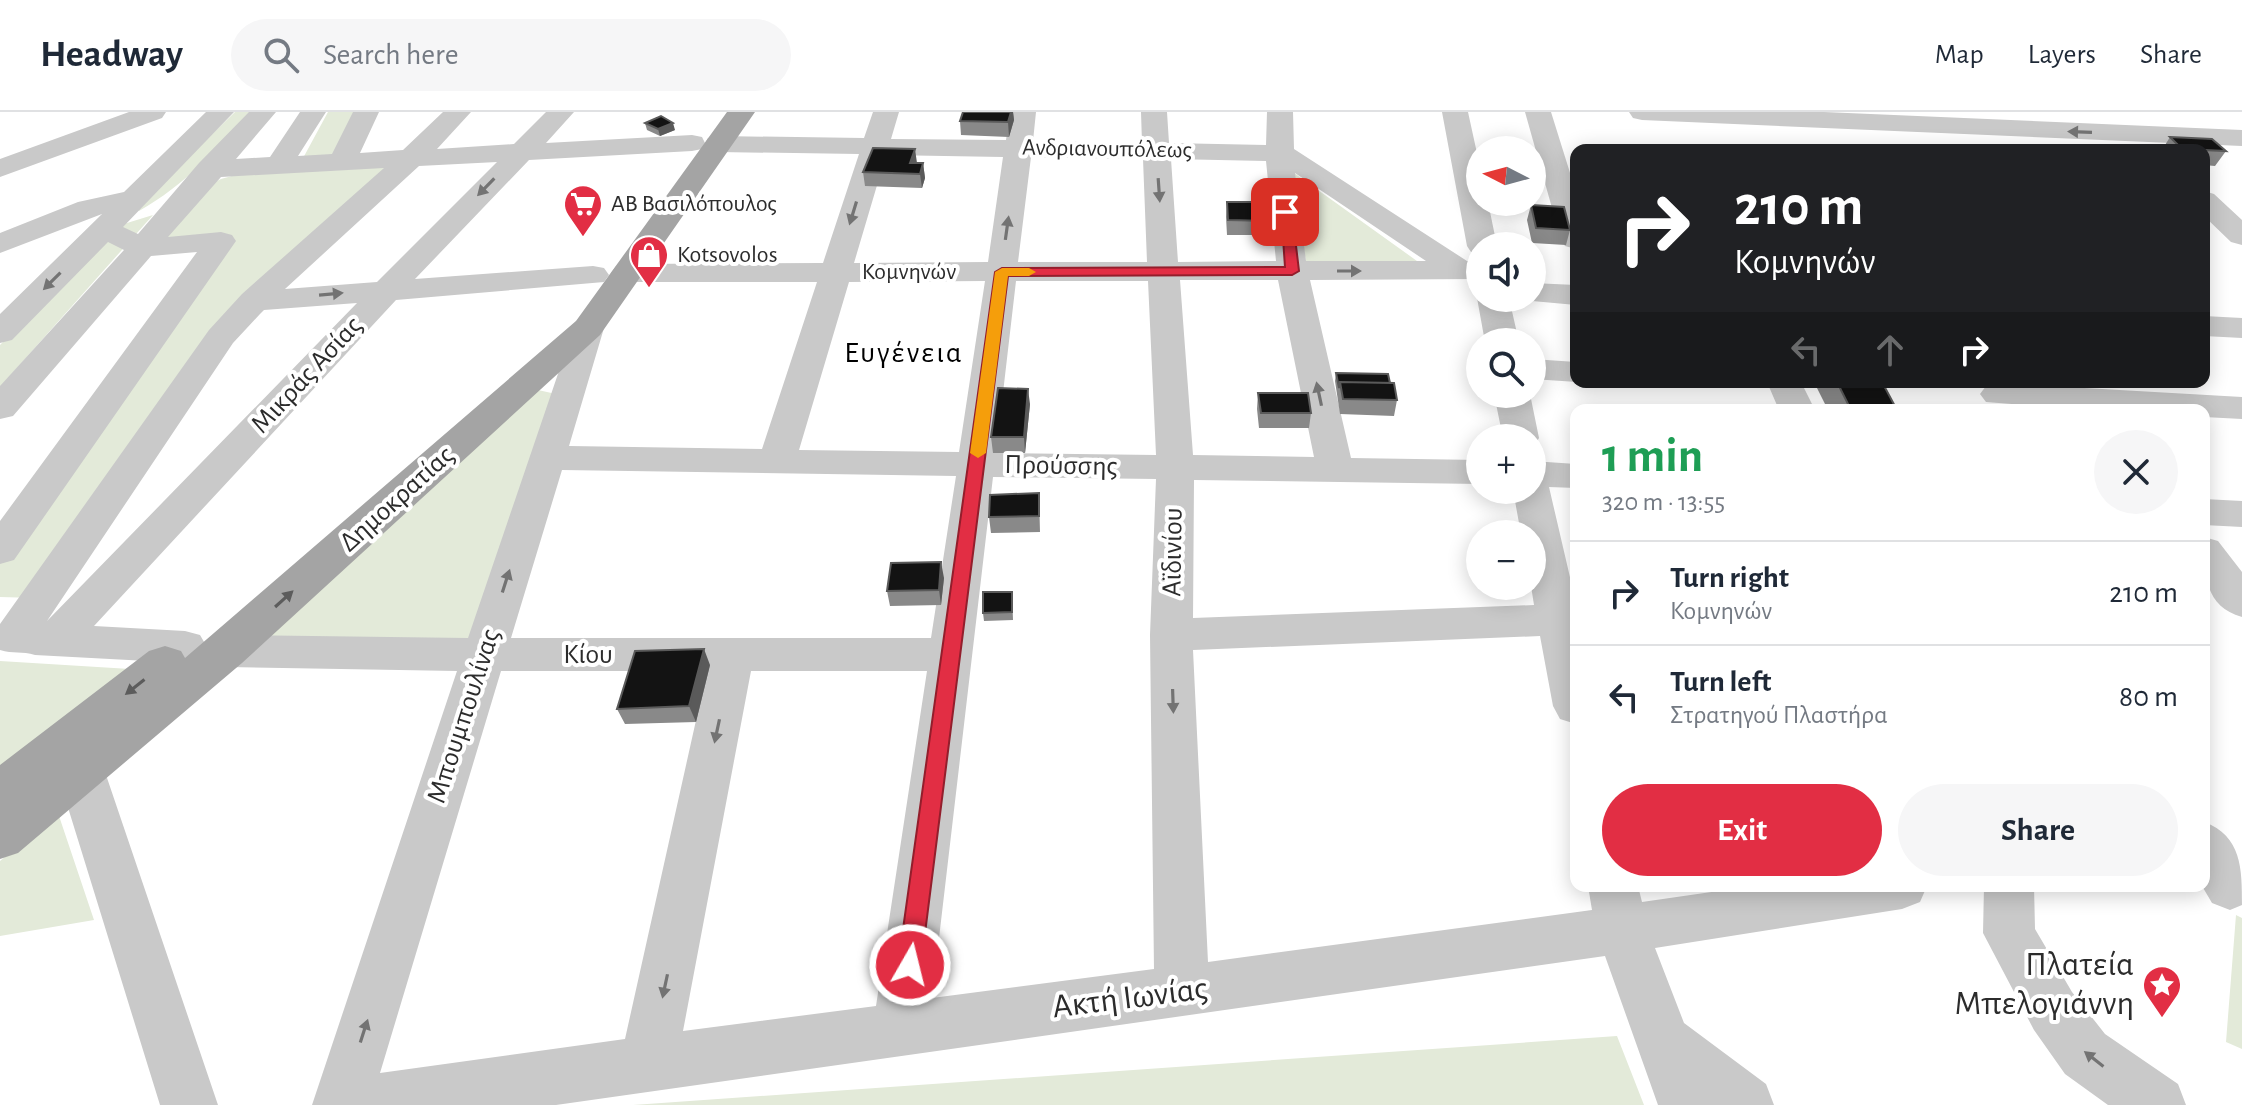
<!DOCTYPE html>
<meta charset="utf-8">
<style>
:root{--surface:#fff;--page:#f6f6f7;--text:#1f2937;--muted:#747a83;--line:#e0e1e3;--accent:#e22e44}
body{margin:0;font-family:"Alegreya Sans",sans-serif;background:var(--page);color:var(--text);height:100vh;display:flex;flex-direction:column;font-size:30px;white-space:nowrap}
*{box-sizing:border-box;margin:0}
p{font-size:26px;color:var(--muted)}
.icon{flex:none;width:44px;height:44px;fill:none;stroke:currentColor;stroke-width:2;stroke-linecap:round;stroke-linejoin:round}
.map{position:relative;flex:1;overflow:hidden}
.details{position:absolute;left:1570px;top:292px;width:640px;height:488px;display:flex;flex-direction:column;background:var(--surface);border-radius:16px;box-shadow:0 4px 20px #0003}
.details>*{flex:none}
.hud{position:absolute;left:1570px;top:32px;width:640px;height:244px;border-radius:16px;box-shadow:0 4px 20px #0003;background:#202124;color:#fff;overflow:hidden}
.needle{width:52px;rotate:276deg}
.buttons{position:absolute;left:1466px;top:24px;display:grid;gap:16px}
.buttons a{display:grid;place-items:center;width:80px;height:80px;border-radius:50%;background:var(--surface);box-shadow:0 4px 20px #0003;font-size:40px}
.pin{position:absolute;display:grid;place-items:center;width:68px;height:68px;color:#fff;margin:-34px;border-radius:16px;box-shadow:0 4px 12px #0006}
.me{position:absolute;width:88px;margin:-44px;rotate:8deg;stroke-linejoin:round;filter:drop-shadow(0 0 6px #0008)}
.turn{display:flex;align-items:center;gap:28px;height:168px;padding:0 32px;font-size:36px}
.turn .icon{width:104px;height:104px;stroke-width:2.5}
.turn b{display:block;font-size:56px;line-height:68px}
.lanes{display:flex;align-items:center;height:76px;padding:0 32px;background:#0003;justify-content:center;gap:40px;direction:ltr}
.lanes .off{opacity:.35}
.round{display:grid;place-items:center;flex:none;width:84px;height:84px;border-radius:42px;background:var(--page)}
.summary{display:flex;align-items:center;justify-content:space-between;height:136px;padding:0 32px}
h1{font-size:48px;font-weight:600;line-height:60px;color:#1e9e55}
.button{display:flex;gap:16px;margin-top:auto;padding:16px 32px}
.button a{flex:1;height:92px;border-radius:48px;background:var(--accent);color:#fff;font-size:32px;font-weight:600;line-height:92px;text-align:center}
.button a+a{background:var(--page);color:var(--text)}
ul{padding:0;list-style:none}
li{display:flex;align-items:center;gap:24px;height:104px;padding:0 32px;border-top:2px solid var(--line)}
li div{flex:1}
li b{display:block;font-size:30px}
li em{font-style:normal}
header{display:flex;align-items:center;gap:48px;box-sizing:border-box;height:112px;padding:0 40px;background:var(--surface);border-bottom:2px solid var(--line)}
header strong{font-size:38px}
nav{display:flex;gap:44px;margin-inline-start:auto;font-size:28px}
.search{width:560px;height:72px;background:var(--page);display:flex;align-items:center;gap:20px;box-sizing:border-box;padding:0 28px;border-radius:44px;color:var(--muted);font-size:30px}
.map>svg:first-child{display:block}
.green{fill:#e3ead9}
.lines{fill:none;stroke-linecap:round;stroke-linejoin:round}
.minor{fill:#c9c9c9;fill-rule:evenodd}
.major{fill:#a4a4a4;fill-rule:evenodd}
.wall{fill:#898989}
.shaded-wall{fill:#5a5a5a}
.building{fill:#131313;stroke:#5a5a5a;stroke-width:2}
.oneway{fill:#737373}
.oneway2{fill:#5c5c5c}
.route{fill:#e22e44;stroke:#931e2c;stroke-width:2}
.slow{fill:#f59e0b}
.labels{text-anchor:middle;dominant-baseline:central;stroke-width:8;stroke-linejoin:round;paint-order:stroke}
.far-street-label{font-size:24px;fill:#2c2c2c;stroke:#fff}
.far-poi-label{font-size:24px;fill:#2c2c2c;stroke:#fff;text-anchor:start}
.street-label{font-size:28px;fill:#2c2c2c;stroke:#fff}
.neighbourhood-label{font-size:30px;letter-spacing:2px;fill:#000;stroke:#fff}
.near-poi-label{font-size:34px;fill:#2c2c2c;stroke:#fff;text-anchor:end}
.near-street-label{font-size:34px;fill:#2c2c2c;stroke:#fff}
</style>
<header>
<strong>Headway</strong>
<div class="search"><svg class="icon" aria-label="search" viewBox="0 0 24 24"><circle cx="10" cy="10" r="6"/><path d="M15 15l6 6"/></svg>Search here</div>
<nav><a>Map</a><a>Layers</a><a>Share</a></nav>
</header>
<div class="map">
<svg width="2242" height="993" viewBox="0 0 2242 993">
<rect width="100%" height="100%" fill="#fff"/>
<path class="green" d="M235,0H253C217,37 185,73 139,99L138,94Z
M328,0H364L340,46L302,48Z
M398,54L244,188L36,486L0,485V449L232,124L158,132L202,76L221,67L239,62Z
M1290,58L1417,149H1306Z
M153,103L0,275V233L114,115Z
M538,278L556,282L476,539L264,527Z
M0,549L130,557L0,662Z
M58,701L94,808L0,824V749Z
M2236,803L2242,806V937L2226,930Z
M1617,924L1644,993H633Z"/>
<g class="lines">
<path class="minor" d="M129,0H166L162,6L0,65V47Z
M206,0H234L123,115L138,122L199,51L249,0H276L236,47L270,45L300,0H326L298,44L332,42L353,0H379L360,41L403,38L443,0H471L437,37L514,32L546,0H574L546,31L692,23L702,25L705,31L708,26L718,24L864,26L873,0H899L891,27L1006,28L1010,0H1036L1033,29L1142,31L1141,0H1167L1169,31L1266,33L1267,0H1293L1294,37L1467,149H1480V167L1310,168L1351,346L1480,348V372L1194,368L1193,506L1534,493L1531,474L1532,422H1521L1513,378H1532V349L1576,352V376L1549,375L1576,491V612L1560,607L1553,594L1540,524L1193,538L1208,850L1592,798L1588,774H1638L1642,790L1753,774H1927L1920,790L1902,797L1655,836L1684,911L1766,972L1774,993H1658L1605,844L556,993H312L457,559L226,555L211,551L204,539L200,547L185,551L35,543C22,539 13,542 0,538V512L209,218L242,182L384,56L221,65L168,125L221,120L232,123L236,129L14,448L0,452V409L197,140L151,144L13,304L0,307V274L124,138L108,130L12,228L0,231V202L102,102L0,141V121L78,90L124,80ZM705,32L708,38L718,40L859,42L823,151L627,152L616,154L611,161L616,168L627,170H817L762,337L569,334L604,216L600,209L588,206L576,209L468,526L226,523L211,527L207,535L200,523L185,519L94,514L396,188L604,170L609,163L604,156L593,154L415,167L529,48L692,39L702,37ZM886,43L1003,45L988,150L854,151ZM1031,45L1143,47L1147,150H1018ZM1171,47L1266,49L1276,149L1178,150ZM497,50L377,170L285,177L419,54ZM1295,61L1426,149H1306ZM1180,168H1278L1314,345L1193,343ZM985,169L959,340L799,338L849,170ZM1016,169H1148L1156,343L996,341ZM357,191L47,509L233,231L260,202L264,198ZM562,358L956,364L931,526H511ZM993,365L1156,367L1150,523L1154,857L932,886ZM501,559H707L625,927L380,961ZM751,559H927L876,894L683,919Z
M1442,0H1468L1480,55V90H1488L1497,134H1480V143L1471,140L1467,134Z
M1525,0H1551L1576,80V137L1565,134L1561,128Z
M1629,0H1824L2242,18V34L1642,8L1633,6Z
M2204,79L2214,82L2242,108V133L2231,130L2204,104Z
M1532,171L1576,173V193L1521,188L1532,186Z
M1480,182V186H1509L1519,230H1485L1477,186Z
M2204,204L2242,206V226L2204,224Z
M1532,247L1576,250L1577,270L1532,267Z
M1767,270H1801L1815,298H1779Z
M1998,271L2242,285V307L2204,305V298H2088L1986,290L1980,282L1986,274Z
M1494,282H1530L1539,326L1534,334L1532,326H1503Z
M2204,387L2242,389V415L2204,413Z
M2204,425L2218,429L2242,460V505C2203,494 2204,459 2204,425Z
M81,641L98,646L105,660L218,993H160L57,660L64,646Z
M2204,710C2242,724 2242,757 2242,793L2230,798L2212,791L2202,774Z
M1984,774H2034L2035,817L2072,880L2105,922L2178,972L2186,993H2108L2065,962L2034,918L1983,821Z"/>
<path class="major" d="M727,0H755L600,223L242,551L18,741L0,747V653L149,539L165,534L181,539L185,546L576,209Z"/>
</g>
<path class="wall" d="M963,0H1013L1014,8L1009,25L961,23L960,9Z
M645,11L675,18L660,24L647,18Z
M2170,25L2226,39L2215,54L2204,53V38H2162Z
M917,51H923L925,66L922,76L865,74L863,60Z
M1227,90L1270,109L1268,123H1227L1226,105Z
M1531,93L1570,118L1566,133L1532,131L1527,108Z
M1336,261L1390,271L1397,288L1394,304L1340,302L1335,269Z
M1814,270H1882L1897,298H1828Z
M1258,281L1311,301L1309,316H1259L1257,297Z
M1030,292L1025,341H993L991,325Z
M1039,381L1040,420L991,421L989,405Z
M944,466L941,493L890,494L887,479Z
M1012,480L1013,508L984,509L983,501Z
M710,553L696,610L625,612L617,597Z"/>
<path class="shaded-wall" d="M1011,0H1013L1014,8L1009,25L1008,10Z
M673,11L675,18L660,24L658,17Z
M915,37L917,51H910Z
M923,51L925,66L922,76L920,62Z
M1028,277L1030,292L1025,341L1024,325Z
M941,450L944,466L941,493L939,478Z
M704,537L710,553L696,610L689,594Z"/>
<path class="building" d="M963,0H1011L1008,10L960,9Z
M661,4L673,11L658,17L645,11Z
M2170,25L2212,27L2226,39L2182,37Z
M873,36L915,37L910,51H923L920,62L863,60Z
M1227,90H1268L1270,109L1228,108Z
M1531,93L1564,95L1570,118L1536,116Z
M1336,261L1388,262L1390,271L1340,270L1339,276Z
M1340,270L1394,271L1397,288L1343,287Z
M1837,270H1882L1897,298H1851Z
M998,276L1028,277L1024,325H991Z
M1258,281H1308L1311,301H1261Z
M1039,381V404L989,405L990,383Z
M941,450L939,478L887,479L891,451Z
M983,480H1012V500L983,501Z
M704,537L689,594L617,597L635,539Z"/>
<defs><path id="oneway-solid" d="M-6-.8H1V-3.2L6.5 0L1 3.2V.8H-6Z" transform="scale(2)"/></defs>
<g class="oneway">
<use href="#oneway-solid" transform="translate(2080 20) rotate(-178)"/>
<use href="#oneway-solid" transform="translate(486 75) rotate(134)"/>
<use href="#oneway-solid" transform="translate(1159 78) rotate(86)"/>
<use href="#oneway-solid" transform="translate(853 101) rotate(107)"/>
<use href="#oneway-solid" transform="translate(1007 116) rotate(-82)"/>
<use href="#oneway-solid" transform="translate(1349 159)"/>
<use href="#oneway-solid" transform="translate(52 169) rotate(135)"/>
<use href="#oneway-solid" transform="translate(331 182) rotate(-5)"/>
<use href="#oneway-solid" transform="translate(1319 282) rotate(-102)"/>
<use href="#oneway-solid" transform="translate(506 469) rotate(-72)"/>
<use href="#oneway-solid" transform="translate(1173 589) rotate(88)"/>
<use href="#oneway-solid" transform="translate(717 619) rotate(102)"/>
<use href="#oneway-solid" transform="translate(665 874) rotate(102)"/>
<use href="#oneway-solid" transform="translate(364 919) rotate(-72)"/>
<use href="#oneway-solid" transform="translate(2094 947) rotate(-142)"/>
</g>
<g class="oneway2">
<use href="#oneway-solid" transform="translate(284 487) rotate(-42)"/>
<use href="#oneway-solid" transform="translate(135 575) rotate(142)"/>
</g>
<path class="route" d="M1281,97L1292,100L1299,159L1292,163L1008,164L921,853L918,861L910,864L901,861L898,853L995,160L1002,156L1285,155Z"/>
<path class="slow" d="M1002,156H1029L1036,160L1029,164H1008L986,341L978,346L970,341L995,160Z"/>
<defs>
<g id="supermarket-pin" transform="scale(2)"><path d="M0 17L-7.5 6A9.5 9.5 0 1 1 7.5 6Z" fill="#e22e44" stroke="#fff"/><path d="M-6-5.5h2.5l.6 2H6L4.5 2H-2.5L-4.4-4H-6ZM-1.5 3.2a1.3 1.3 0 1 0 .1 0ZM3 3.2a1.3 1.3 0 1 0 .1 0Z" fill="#fff"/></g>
<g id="shop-pin" transform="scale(2)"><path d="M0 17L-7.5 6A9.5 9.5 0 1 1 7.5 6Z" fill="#e22e44" stroke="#fff"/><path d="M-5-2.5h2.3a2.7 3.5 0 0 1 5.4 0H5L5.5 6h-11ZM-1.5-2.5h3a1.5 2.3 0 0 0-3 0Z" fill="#fff"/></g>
<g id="sight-pin" transform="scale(2)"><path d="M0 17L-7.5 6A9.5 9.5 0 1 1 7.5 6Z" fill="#e22e44" stroke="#fff"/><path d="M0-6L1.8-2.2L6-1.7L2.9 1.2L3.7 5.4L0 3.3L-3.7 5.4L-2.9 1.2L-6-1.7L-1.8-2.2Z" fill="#fff"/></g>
</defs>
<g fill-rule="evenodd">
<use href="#supermarket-pin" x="583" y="92"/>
<use href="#shop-pin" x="649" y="143"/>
<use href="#sight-pin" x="2162" y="873"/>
</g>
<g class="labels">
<g class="far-street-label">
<text transform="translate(1107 37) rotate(1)">Ανδριανουπόλεως</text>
<text x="909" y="160">Κομνηνών</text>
</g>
<g class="far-poi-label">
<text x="611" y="92">ΑΒ Βασιλόπουλος</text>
<text x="677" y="143">Kotsovolos</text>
</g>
<g class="street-label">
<text transform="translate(307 263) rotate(-47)">Μικράς Ασίας</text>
<text transform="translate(1061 354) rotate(1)">Προύσσης</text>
<text transform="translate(397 387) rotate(-42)">Δημοκρατίας</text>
<text transform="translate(1173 440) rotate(-89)">Αϊδινίου</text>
<text x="588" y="543">Κίου</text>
<text transform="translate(464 604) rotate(-72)">Μπουμπουλίνας</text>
</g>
<g class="neighbourhood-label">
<text x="904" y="241">Ευγένεια</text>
</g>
<g class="near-poi-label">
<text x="2134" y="853">Πλατεία<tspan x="2134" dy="39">Μπελογιάννη</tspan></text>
</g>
<g class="near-street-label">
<text transform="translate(1130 886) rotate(-7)">Ακτή Ιωνίας</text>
</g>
</g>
</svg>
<div class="buttons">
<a><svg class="needle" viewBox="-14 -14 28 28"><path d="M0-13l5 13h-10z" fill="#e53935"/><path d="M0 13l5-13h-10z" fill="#747a83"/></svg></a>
<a><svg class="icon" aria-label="sound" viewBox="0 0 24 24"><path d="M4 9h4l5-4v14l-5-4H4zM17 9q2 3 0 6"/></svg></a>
<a><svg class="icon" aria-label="search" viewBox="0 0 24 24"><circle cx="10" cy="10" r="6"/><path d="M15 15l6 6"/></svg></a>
<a>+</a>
<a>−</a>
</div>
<div class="pin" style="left:1285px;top:100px;background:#d93025"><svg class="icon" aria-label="arrive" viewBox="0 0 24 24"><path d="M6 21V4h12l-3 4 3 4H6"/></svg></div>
<svg class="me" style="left:910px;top:853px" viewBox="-20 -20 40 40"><circle r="17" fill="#e22e44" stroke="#fff" stroke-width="3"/><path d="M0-11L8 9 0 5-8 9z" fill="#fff"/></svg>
<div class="hud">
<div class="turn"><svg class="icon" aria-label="right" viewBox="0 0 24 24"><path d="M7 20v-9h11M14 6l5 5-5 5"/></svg><div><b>210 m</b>Κομνηνών</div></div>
<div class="lanes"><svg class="icon off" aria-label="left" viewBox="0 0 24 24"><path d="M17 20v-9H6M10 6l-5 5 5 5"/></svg><svg class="icon off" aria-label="ahead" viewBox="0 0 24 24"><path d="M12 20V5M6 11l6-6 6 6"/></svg><svg class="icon" aria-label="right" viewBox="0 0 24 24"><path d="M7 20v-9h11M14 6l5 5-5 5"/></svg></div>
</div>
<section class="details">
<div class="summary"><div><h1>1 min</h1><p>320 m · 13:55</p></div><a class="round"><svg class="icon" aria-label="close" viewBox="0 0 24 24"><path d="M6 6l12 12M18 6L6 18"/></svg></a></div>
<ul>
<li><svg class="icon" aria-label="right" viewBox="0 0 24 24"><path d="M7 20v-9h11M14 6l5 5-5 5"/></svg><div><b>Turn right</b><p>Κομνηνών</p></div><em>210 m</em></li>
<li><svg class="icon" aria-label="left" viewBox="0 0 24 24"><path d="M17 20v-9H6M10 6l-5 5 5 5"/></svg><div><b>Turn left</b><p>Στρατηγού Πλαστήρα</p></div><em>80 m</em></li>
</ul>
<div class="button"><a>Exit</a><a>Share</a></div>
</section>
</div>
